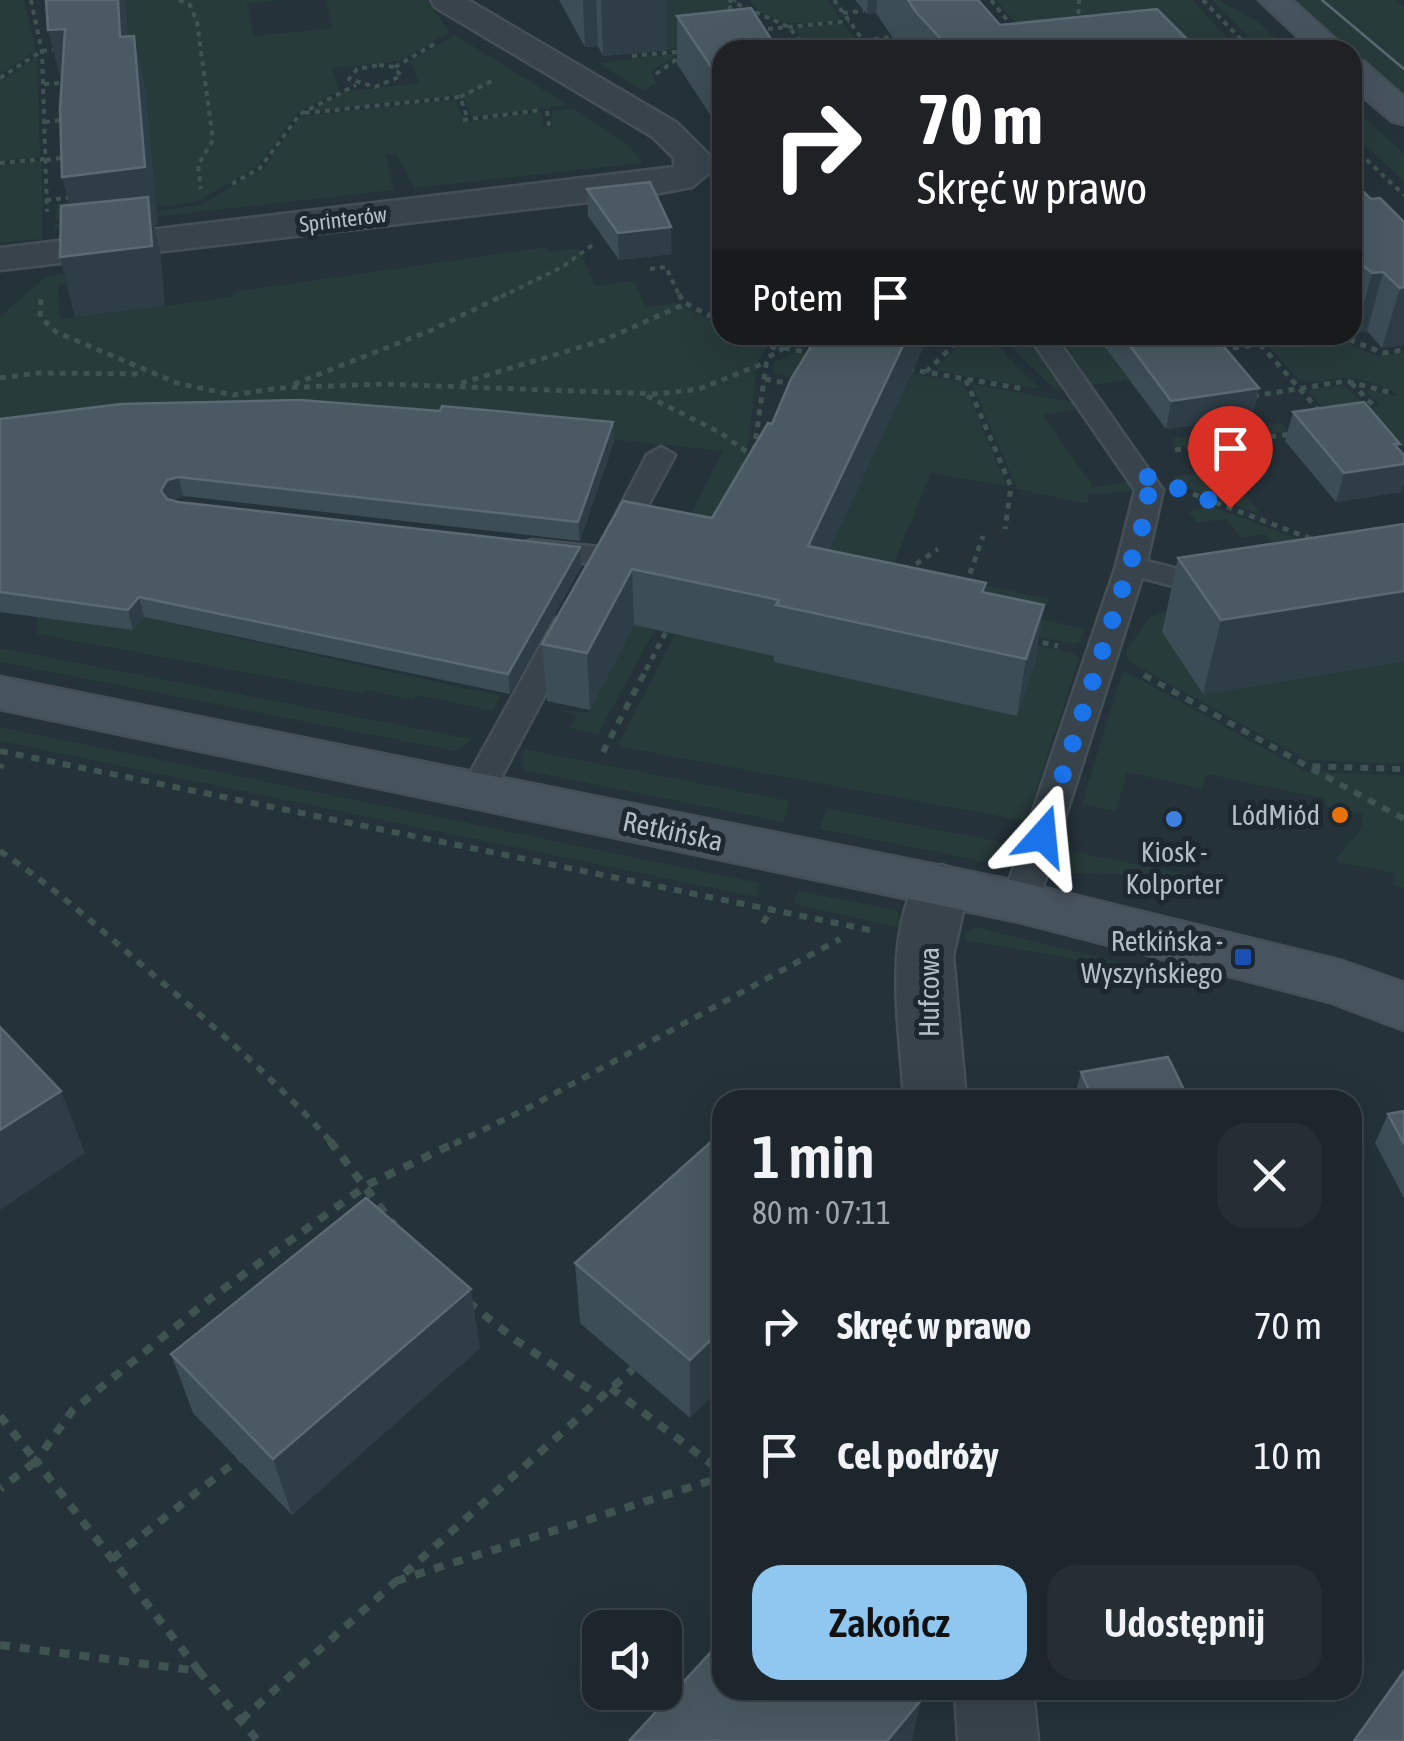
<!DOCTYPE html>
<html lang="pl">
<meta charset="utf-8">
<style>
:root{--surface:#1c262c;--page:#252e34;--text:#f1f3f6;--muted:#a0a5a9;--line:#3a4348;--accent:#90c7f0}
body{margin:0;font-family:"Asap Condensed",sans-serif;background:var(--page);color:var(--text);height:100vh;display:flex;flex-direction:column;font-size:38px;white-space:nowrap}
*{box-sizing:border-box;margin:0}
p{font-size:32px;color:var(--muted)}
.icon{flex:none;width:55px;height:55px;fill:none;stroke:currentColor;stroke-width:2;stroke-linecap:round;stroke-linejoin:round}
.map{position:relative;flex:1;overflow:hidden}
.details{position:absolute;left:712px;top:1090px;width:650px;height:610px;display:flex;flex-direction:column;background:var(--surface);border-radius:30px;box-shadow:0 10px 40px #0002,0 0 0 2px var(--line)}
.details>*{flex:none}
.hud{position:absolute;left:712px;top:40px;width:650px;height:305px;border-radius:30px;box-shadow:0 10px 40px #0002,0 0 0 2px var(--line);background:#202124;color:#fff;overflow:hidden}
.buttons{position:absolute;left:582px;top:1610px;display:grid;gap:20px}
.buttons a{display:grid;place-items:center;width:100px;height:100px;border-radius:20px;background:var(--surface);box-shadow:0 10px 40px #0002,0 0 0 2px var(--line);font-size:50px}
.pin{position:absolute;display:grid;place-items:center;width:85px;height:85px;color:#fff;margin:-102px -42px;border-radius:50% 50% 50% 0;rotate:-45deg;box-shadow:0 0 10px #0007}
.pin .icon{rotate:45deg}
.me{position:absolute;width:110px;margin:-55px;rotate:18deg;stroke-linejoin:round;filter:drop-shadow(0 0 8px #0008)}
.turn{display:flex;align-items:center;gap:35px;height:210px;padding:0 40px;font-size:45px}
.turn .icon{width:130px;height:130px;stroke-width:2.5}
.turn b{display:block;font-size:70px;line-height:85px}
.then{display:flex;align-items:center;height:95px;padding:0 40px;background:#0003;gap:20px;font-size:38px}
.round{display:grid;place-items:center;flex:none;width:105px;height:105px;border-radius:30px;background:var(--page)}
.summary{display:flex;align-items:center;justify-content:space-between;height:170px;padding:0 40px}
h1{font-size:60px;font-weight:600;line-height:75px}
.primary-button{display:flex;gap:20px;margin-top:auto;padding:20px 40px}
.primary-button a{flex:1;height:115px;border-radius:30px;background:var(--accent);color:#111;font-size:40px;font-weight:600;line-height:115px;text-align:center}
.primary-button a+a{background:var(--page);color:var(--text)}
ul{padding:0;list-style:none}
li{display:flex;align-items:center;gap:30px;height:130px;padding:0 40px}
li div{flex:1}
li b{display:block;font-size:38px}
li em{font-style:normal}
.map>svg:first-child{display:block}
.green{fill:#273b3a}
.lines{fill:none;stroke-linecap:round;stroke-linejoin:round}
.lane-casing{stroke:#444f57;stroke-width:5}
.street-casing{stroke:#444f57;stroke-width:5}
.secondary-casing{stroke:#444f57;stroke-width:5}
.path-far3{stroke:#3f5451;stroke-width:4;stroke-dasharray:5 5;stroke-linecap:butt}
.path-far2{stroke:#3f5451;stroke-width:5;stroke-dasharray:6 6;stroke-linecap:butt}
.path-far1{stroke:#3f5451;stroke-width:6;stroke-dasharray:8 8;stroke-linecap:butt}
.path{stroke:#3f5451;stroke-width:8;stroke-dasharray:10 10;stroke-linecap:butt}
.lane{fill:#38434b;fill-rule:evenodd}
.street{fill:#38434b;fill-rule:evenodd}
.secondary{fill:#47535d;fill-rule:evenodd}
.tram{stroke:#5b6871;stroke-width:2.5}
.wall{fill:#3d4d56}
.shaded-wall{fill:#2e3d46}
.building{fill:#4a5962;stroke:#5a6972;stroke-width:2.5}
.route{stroke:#1a73e8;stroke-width:18;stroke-dasharray:0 32.4}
.food-dot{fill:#e8710a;stroke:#1d2830;stroke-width:4}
.shop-dot{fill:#3f7fe0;stroke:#1d2830;stroke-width:4}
.transit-dot{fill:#1a4fb4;stroke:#1d2830;stroke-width:4}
.labels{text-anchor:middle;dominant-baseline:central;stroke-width:10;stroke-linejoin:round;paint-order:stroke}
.far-street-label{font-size:22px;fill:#b4bec6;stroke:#1d2830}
.poi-label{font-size:28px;fill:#b4bec6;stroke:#1d2830;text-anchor:end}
.street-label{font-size:28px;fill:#b4bec6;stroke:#1d2830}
</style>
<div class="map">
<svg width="1404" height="1741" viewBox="0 0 1404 1741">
<rect width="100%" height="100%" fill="#25323a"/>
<path class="green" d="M0,0H24L36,51L0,74Z
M126,0H282L247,4L254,36L333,28L326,0H426L450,32L401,61L332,68L339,91L298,112L257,167L196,202L55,220L57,204L90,200L132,92Z
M639,0H724L730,3C707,35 699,46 658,51Z
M750,0H827L842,20C812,23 768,32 750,0Z
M996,0H1192L1239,50H1037Z
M1212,0H1219L1257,21L1289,50H1261Z
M1293,0H1396L1404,6V96Z
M843,23L862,50C833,50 812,53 794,28Z
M455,35L568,105L472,117L462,95L309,111L344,92L419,83L410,61Z
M679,53L651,72L656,83L643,91L598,63Z
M37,57L40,157L0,161V82Z
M455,100L464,122L542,112L543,126L552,127V111L573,108L630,146L642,163L415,188L397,155H386L394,190L55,228V224L200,205L264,168L301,116Z
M1353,107L1404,154V181L1353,134Z
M42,161V239L0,243V165Z
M546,247L549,252L579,248L595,286L634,281L646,307L676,303L722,325V335H743L767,347L758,360L746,462L598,734L570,728L577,714L544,708L588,713L723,451L561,434L0,439V317L45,277L90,269L93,280L58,285L60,319L232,297L233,292Z
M969,335H993L997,346L1040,389L939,371L936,367Z
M1005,335H1027L1067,391L1055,390L1009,345Z
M1055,335H1096L1129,380L1090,385Z
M1259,335H1330L1376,356L1404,353V448L1383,425L1344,430L1307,390L1343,385L1369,408L1380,406L1365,390L1398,396C1387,385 1358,378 1342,378C1327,378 1314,385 1299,380Z
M797,353L963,382L1007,486L931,473L893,565L722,539L827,385L774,374V361Z
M972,384L1073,402L1078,408L1043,415L1093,487L1129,482L1131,492L1088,494V504L1017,489Z
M1281,423L1288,431L1177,448L1171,439Z
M1226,469L1260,514L1180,485L1173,477Z
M1214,507L1330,551L1286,558L1264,534L1242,538L1225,519L1197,523L1188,511Z
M914,570L1049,599L1042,619L1084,629L1080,642L1074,644L866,602Z
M700,584L1016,716L1035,662L985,636L1071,652L1079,659L1026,821L621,747L619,743Z
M51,597H53L500,696L493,711L417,695L413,700L366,690L364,694L37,634L38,617Z
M1185,603L1203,694L1340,671L1404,652V764L1307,760L1128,661L1126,651L1149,618Z
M0,648L472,739L455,751L0,662Z
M1123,670L1305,771L1404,776V888L1393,885L1394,873L1334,861L1362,828V814L1325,807L1326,799L1207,774L1202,789L1127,772L1116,811L1082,804Z
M0,727L759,883L756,897L0,741Z
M524,749L789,801L783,822L527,771L521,766Z
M827,808L1016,845L997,864L820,829Z
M1059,849L1220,881L1219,887L1150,875L1064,873Z
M798,891L897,910L902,928L794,904Z
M975,927L1188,979L965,940L967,932Z"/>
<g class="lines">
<g class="lane-casing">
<path id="lane" d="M1028,335H1054L1163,490L1147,561L1197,574L1220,570L1231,573L1235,579L1231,585L1197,592L1142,578L1038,902L1033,911L1020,915L1007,911L1002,902L1116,566L1135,490Z
M661,447L675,455L627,545L617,553L620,557L615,563L605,566L522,555L517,549L522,543L532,540L599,547L647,455Z
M567,615L578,618L582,625L494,791L489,799L477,803L465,799L460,791L552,625L556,618Z"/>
</g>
<g class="street-casing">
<path id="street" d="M431,0H468L677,123L709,155L710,172L692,187L649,195L0,270V248L674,167V158L653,137L435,7Z
M941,865L961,871L969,885L953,956L966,1100H904C900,1025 882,939 921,871Z
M955,1690H1033L1038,1741H958Z"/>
</g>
<g class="secondary-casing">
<path id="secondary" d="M1259,0H1292L1347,50H1312Z
M1352,59L1364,62L1404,97V124L1392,121L1352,87Z
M0,677L1020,882L1342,961L1404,983V1030L1330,1002L1020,922L0,709Z"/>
</g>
<path class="path-far3" d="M31,0L42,52L47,212
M179,0L190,5L197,22L213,140L198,165L201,189
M728,0L789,27L802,44
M834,0L870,50
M991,0L1015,30
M1203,0L1251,50
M843,13L864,11
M723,18L735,0
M1078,24L1079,0
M758,30L849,21
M864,40L892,37
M768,47L802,45L816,50
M632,56L684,51
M379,65L394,67L401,76L375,87L349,79L357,69Z
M395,67L436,43
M656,74L681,56
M0,78L42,51L60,49
M44,84L62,83
M460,97L494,80
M547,111L549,126
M305,113L460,97L468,119
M463,120L541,110
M45,122L69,119
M1352,146L1404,195
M46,160L69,157
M0,163L45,159
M232,184L260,168L300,114L356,85
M46,200L75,197
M650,269L666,267L680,297
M501,297L564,266L595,243"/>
<path class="path-far2" d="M679,294L683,302L722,322
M41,299L40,317L56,332L177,383L233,395L279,388L383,384L658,394L699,389L767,362
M749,335L779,350
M1252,335L1321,413
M1338,335L1383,353L1404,350
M784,348L812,353
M1221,350L1260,344
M908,369L1024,389
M926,372L964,335
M0,378L38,373L144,374
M765,379L798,385
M966,380L1011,487L1005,529
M461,383L604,340L685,304
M1351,383L1374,406
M294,384L432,330L506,294
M647,396L721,433L752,456
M1253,396L1346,381L1392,393
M1175,450L1291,434
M754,451L767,358L784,348L793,335
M1193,494L1317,541
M906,571L938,549
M966,585L983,536
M1031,640L1058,646
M646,670L668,628"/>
<path class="path-far1" d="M1144,675L1307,766L1404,769
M0,751L870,930
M603,752L647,668
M0,768L2,764
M1312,769L1404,819
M0,851C49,884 93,922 137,961C206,1019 273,1077 333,1144
M763,923L773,907
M454,1144L526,1109L840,939"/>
<path class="path" d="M330,1141L394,1225
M468,1302L517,1341L601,1397
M611,1388L722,1472
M0,1416L36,1461L0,1489
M112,1559L239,1459
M396,1581L722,1477
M0,1645L199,1671L258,1741
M199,1671L36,1461L72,1411L211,1298L367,1185L459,1141
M241,1720L633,1369"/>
<use href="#lane" class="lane"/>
<use href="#street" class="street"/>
<use href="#secondary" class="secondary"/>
<path class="tram" d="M1322,0L1404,69"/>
</g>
<path class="wall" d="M559,0H667V50L603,56L598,46L585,47Z
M855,0H978L1000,25L1198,50H901L876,13L867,14Z
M677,16L722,50V133L677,64Z
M1352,181L1371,199L1404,222V345L1382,348L1367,331L1356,333L1352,330Z
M587,189L672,254L619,260L588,216Z
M818,335H929L829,550L985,593L1044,605L1035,662L1017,716L774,662V656L634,625L590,710L547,701L542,644L623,501L712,518L772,424Z
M1096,335H1214L1259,388L1252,417L1166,429Z
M440,411L613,422L614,441L580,541L183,496L172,500L581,567L510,694L144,617L133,630L0,612V419Z
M1293,412L1398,449L1401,492L1336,502L1285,441Z
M1404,524V661L1203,694L1162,632L1178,558Z
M1081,1072L1189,1100H1074Z
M1404,1111V1198L1375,1143L1388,1114Z
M722,1132L690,1418L580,1323L575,1263Z
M480,1348L292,1515L193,1413L171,1354Z"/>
<path class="shaded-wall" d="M118,0H126L132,92L120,37Z
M583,0H596L598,46L585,47Z
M601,0H667V50L603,56Z
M868,0H877L876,13L867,14Z
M65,29L62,85L48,30Z
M134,36L146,90L158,225L154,226L161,255L165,306L75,317L60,257L77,235L62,177Z
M671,227L672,254L619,260L618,233Z
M1383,272L1367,331L1356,333L1372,273Z
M1404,287V345L1382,348L1400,288Z
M908,335H929L805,602L808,546Z
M1259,388L1252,417L1166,429L1171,401Z
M613,422L614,441L580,541L578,522Z
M1394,444H1400L1393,465L1404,464V483L1401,492L1336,502L1344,473Z
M179,477L183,496L172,499L166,511L161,491L167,480Z
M580,547L581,567L510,694L508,674Z
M632,569L634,625L590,710L587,653Z
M1404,591V661L1203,694L1221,620Z
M139,597L144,617L133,630L128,610Z
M1044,605L1035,662L1017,716L1026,659Z
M61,1091L85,1153L0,1210V1130Z
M471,1289L480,1348L292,1515L273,1459Z
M722,1329V1387L690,1418V1360Z
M921,1700L912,1741H887Z"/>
<path class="building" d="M46,0H118L120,37L134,36L145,167L62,177L60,109L65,29L48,30Z
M908,0H978L1000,25L1157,9L1198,50H951L916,12Z
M751,8L778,50H722V83L677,16Z
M1352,181L1371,199L1380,198L1404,222V287L1400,288L1383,272L1372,273L1352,256Z
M650,182L671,227L618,233L587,189Z
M148,197L152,246L60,257L61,206Z
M818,335H851L885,341L882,335H908L808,546L986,583L982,592L1044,605L1026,659L776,605L779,600L632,569L587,653L542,644L623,501L712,518L768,423L772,424L791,379Z
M1122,335H1214L1259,388L1171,401Z
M300,400L440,411L442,406L613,422L578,522L179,477L167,480L161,491L167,499L178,502L580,547L508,674L139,597L128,610L0,592V419L121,404Z
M1364,402L1400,444H1394L1404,455V464L1344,473L1293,412Z
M1404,524V591L1221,620L1178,558Z
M0,1027L61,1091L0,1130Z
M1168,1057L1189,1100H1093L1081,1072Z
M1404,1111V1144L1388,1114Z
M722,1132V1329L690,1360L575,1263Z
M366,1198L471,1289L273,1459L171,1354Z
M722,1640V1690H910L921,1700L887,1741H629Z
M1404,1671V1741H1354Z"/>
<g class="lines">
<path class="route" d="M1043,836L1144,521L1149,490L1140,474L1230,508"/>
</g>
<circle class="food-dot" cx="1340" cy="815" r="10"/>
<circle class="shop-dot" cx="1174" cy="819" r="10"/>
<rect class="transit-dot" x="1233" y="947" width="20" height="20" rx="5"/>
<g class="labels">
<g class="far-street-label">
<text transform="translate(343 219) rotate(-7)">Sprinterów</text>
</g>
<g class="poi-label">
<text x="1320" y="815">LódMiód</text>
<text x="1174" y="852" text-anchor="middle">Kiosk -<tspan x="1174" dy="32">Kolporter</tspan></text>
<text x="1223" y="941">Retkińska -<tspan x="1223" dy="32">Wyszyńskiego</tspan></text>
</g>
<g class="street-label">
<text transform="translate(673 831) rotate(12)">Retkińska</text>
<text transform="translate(929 992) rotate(-90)">Hufcowa</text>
</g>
</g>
</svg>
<div class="buttons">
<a><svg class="icon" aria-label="sound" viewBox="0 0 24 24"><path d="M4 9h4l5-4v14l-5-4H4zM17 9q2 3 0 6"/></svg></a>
</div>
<div class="pin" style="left:1230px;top:508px;background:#d93025"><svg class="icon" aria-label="arrive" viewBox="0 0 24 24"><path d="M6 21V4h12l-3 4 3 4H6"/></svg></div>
<svg class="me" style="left:1043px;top:836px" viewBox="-20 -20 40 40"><path d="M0-17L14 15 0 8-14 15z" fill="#1a73e8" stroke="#fff" stroke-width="4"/></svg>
<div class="hud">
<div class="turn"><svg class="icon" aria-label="right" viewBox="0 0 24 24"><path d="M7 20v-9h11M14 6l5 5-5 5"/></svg><div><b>70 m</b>Skręć w prawo</div></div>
<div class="then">Potem<svg class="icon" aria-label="arrive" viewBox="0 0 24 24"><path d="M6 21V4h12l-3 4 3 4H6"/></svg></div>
</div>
<section class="details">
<div class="summary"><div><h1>1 min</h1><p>80 m · 07:11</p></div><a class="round"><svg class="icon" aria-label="close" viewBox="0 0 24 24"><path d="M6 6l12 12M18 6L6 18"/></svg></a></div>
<ul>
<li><svg class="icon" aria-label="right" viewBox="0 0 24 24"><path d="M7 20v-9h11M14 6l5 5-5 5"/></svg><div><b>Skręć w prawo</b></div><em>70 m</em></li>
<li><svg class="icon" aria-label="arrive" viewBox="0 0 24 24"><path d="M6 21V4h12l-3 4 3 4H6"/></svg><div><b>Cel podróży</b></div><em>10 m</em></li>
</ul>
<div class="primary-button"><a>Zakończ</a><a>Udostępnij</a></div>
</section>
</div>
